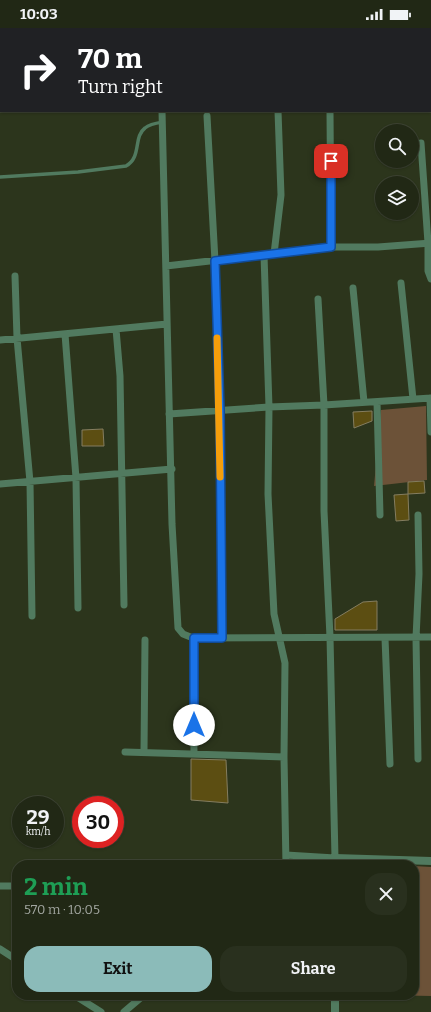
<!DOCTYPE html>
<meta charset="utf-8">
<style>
:root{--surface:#212815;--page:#29301e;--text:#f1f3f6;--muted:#a2a6a0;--line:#3e4434;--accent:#8bbbb9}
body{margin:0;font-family:Bitter,serif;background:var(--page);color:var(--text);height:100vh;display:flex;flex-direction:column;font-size:15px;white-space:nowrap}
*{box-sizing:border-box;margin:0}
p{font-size:13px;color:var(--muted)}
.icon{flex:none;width:22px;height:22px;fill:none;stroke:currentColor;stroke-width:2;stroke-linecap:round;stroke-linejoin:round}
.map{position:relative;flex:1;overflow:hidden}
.panel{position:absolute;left:12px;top:832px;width:407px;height:140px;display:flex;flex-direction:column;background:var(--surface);border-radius:16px;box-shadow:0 1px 3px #0004,0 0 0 1px var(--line)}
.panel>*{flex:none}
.banner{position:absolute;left:0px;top:0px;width:431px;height:84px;box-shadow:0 1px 3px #0004,0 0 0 1px var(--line);background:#202124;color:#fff;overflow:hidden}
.tools{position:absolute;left:375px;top:96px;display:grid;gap:8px}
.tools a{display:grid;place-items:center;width:44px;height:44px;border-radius:50%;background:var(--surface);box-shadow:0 1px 3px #0004,0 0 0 1px var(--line);font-size:20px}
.speed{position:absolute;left:12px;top:768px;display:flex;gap:8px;font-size:20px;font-weight:700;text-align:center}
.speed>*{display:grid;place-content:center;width:52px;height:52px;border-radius:50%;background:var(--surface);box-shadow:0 1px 3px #0004,0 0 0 1px var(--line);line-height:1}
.speed small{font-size:10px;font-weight:400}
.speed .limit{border:6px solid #d22;background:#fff;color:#111}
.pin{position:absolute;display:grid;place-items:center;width:34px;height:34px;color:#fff;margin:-17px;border-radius:8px;box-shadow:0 2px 6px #0006}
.me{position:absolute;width:44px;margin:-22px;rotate:0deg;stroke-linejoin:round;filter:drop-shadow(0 0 3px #0008)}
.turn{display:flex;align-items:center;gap:14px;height:84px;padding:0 12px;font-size:18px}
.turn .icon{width:52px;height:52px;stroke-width:2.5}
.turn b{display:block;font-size:28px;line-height:34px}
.round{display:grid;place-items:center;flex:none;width:42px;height:42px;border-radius:16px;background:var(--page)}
.head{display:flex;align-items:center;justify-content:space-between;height:68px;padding:0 12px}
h1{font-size:24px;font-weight:700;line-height:30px;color:#1e9e55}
.action{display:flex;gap:8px;margin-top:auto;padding:8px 12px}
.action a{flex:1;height:46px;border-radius:16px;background:var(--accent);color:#111;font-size:16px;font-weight:700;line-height:46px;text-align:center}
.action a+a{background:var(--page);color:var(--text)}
.status{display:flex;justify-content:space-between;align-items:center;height:28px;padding:0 20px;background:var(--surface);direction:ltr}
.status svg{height:11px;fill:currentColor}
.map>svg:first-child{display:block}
.green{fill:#6c5238}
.building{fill:#5c4e12;stroke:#847d60}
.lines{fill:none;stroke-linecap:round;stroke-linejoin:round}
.service{stroke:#517a5f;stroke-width:3.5}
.minor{stroke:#517a5f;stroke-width:7}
.tertiary{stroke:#517a5f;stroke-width:8}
.route-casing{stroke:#114b97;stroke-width:10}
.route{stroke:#1a73e8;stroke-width:7}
.slow{stroke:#f59e0b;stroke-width:7}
</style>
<div class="status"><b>10:03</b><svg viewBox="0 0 49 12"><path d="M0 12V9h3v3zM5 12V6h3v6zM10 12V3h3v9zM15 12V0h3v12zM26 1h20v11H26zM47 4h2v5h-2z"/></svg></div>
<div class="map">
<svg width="431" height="984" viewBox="0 0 431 984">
<rect width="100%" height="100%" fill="#2c351c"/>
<path class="green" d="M426,378L427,452L374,458L381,382Z
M414,838L431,839V968L383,967H414Z"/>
<path class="building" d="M372,383V393L354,400L353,384Z
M103,401L104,418H82V402Z
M424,453L425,465L408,466V454Z
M408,466L409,492L396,493L394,467Z
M377,573V602H335V591L363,574Z
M191,731L226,732L228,775L191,772Z"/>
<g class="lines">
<path class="service" d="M0,149L78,144L126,138C142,129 133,109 145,100C150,96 157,95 163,94"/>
<path class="minor" d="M60,0V1
M106,0V1
M160,0V1
M216,0V1
M269,0V1
M326,0V1
M380,0V1
M3,1V0
M404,1L424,0
M0,14H1
M162,83L172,496L178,600L183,606L193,610L431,609
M330,83L331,219
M207,88L215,233L220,382L222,610
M421,115L428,215V243L431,251
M274,226L281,167L278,83
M166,238L331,219H378L431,215
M15,248L17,310L30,454L32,588
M401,255L413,371
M353,260L364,374
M116,301L120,348L124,577
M65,306L76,450L78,580
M0,312L167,296
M430,370L431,404
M377,374L380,487
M169,386L269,379L264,227
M0,456L172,441
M418,487L419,546L416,610L418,731
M193,610L194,726
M385,610L390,736
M125,724L284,729
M144,724L145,612
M286,827L335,830L330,609L324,483V377L318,271
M286,837L284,729L285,635L274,586L268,466L269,379L324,377L431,370
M0,858H17
M0,921L17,932
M74,967L101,984
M124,984L144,967"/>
<path class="tertiary" d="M335,837V830L431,833
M335,984V967"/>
</g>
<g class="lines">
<g class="route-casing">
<path id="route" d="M194,697V610H222L220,382L215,233L331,219V133"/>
</g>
<use href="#route" class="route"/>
<path class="slow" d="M217,310L220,449"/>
</g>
</svg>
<div class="tools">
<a><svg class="icon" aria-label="search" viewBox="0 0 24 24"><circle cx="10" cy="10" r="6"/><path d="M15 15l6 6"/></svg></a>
<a><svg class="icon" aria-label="layers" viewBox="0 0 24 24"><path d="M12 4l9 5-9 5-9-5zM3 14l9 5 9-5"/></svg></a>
</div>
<div class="speed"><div>29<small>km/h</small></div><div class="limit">30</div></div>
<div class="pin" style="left:331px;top:133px;background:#d93025"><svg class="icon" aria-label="arrive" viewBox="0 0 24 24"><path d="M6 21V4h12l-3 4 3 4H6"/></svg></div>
<svg class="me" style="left:194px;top:697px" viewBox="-20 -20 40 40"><circle r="19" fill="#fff"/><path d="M0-13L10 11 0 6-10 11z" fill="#1a73e8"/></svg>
<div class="banner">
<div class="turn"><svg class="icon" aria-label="right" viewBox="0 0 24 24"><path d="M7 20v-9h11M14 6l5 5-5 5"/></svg><div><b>70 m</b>Turn right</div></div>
</div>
<section class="panel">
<div class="head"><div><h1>2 min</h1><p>570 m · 10:05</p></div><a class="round"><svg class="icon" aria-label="close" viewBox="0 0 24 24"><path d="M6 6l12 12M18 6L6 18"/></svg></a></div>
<div class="action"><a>Exit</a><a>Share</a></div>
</section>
</div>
